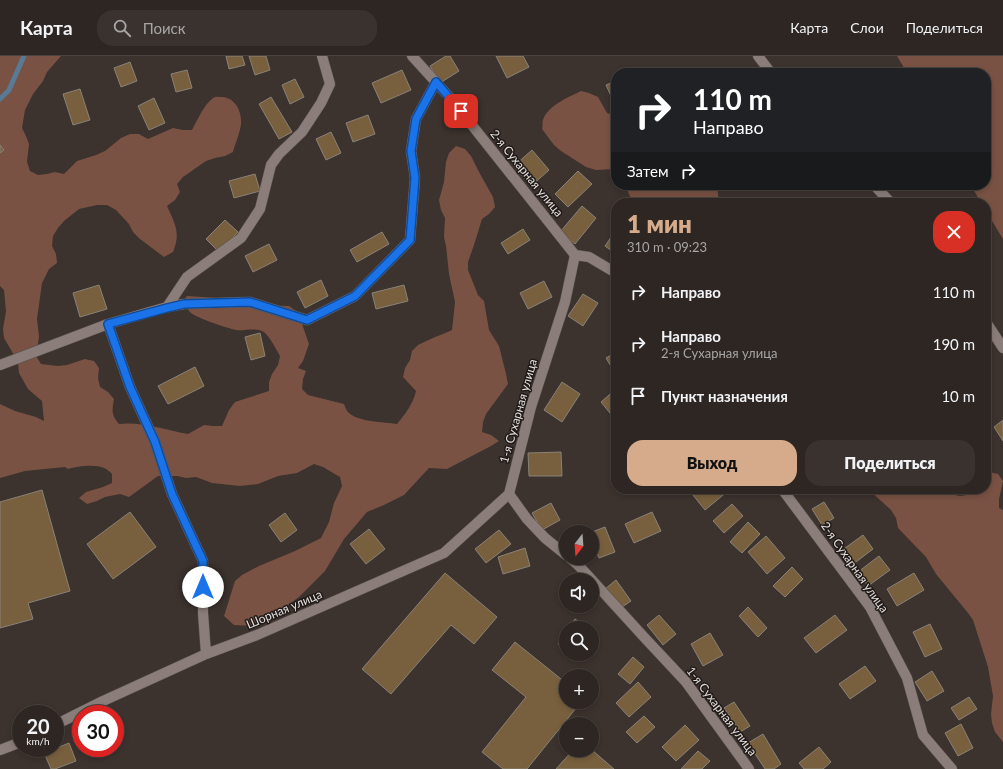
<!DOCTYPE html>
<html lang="ru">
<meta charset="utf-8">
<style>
:root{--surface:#2d2622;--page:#39322f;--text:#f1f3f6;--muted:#a7a5a5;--line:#484340;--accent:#d6ab8b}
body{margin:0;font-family:Lato,sans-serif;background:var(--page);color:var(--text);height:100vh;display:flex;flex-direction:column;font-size:15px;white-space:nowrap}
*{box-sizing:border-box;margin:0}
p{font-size:13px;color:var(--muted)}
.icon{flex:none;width:22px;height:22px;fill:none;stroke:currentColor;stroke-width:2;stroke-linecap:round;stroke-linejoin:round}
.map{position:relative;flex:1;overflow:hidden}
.panel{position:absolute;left:611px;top:142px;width:380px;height:296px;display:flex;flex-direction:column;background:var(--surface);border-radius:16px;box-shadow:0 2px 6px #0003,0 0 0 1px var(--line)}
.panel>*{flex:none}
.top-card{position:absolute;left:611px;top:12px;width:380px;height:122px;border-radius:16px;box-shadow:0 2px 6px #0003,0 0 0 1px var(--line);background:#202124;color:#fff;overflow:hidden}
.needle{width:26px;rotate:197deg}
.controls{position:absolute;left:559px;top:469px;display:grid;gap:8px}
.controls a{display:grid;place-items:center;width:40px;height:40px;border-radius:50%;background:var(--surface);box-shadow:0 2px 6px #0003,0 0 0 1px var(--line);font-size:20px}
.speed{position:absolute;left:12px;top:649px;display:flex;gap:8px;font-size:20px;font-weight:700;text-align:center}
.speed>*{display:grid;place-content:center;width:52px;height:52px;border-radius:50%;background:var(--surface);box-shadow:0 2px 6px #0003,0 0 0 1px var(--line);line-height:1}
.speed small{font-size:10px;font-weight:400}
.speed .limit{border:6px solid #d22;background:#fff;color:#111}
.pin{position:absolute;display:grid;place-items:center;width:34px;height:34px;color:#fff;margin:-17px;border-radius:8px;box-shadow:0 2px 6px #0006}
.me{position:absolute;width:44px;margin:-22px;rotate:0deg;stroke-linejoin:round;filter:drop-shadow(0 0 3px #0008)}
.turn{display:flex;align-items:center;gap:14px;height:84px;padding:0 16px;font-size:18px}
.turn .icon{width:52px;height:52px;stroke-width:2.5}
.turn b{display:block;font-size:28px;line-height:34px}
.then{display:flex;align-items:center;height:38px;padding:0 16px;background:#0003;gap:8px;font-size:15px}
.round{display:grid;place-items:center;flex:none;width:42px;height:42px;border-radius:16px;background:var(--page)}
.head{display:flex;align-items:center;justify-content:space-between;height:68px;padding:0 16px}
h1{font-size:24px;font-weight:800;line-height:30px;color:var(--accent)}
.button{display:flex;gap:8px;margin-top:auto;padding:8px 16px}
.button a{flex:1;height:46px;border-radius:16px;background:var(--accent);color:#111;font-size:16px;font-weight:800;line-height:46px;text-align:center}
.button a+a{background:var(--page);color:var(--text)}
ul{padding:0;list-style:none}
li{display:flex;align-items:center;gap:12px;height:52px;padding:0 16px}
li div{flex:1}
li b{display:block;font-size:15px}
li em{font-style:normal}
header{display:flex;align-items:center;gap:24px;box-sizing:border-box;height:56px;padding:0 20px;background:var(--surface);border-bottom:1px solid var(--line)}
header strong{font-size:19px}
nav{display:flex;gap:22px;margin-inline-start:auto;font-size:14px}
.search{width:280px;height:36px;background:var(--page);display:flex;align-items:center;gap:10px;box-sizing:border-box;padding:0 14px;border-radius:16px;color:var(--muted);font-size:15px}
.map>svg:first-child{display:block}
.forest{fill:#795243}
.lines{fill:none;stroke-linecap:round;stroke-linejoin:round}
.stream{stroke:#587a96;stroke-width:5}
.building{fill:#78603e;stroke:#898278}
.minor-casing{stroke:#59504d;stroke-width:11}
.minor{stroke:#8b7e7a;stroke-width:10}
.route-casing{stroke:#114b97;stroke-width:10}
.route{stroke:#1a73e8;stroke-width:7}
.labels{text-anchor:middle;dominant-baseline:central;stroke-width:3;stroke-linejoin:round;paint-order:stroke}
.street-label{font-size:12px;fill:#e5dedc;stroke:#201b19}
</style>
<header>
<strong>Карта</strong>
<div class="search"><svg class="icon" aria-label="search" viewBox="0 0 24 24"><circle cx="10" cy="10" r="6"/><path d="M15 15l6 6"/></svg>Поиск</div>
<nav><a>Карта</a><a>Слои</a><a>Поделиться</a></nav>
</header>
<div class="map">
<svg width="1003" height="713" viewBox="0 0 1003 713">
<rect width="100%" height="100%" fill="#3c322e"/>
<path class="forest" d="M0,0H61L47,16L43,25L33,38L25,54L22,72L26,80L29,88L27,106L30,115L38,119L47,118L55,116L64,118L77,105L96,99L105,95L121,82L130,78H139L148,83L173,72L183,74H192C198,63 203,50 213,42C216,40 218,41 222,41C236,42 242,56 241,68C240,77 235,88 233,96L225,100L215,102L206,105L183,121L177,128L180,136L175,144L167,150C175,168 181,176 173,196L164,201L140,183L133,176L129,168L116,154L107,149H97L79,153L64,165L58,172L53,180L52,190L56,198L57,207L49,213L42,227L37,263L39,281L36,300L41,308L58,310L67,309L85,303L94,305L99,312L98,322L100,331L108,336L114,343C112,355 111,358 119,368C140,365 167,374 188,378L204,369L213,370H222L229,354L235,346L269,335V326L272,318L278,309L280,300C276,293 270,281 264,276C256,271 245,275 236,274C227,272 196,262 190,256C188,254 186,251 184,248H181L187,240L235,243L252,249L289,250L296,255L300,262L309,288L303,305L298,312L306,315L303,323L302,333L308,339L344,348C345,350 346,354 348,356C357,366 384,366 397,368C406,357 413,348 416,335L403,321L405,312L410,304L412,295L418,289L435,281L443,278L452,274L453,265L455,246L449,218L446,190L444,181L445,162L441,154L439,144L444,126L446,106L449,97L456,90L465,93L471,100L479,116L493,141L495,151L489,158L482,163L474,189L468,206V214L478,239L484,245L489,274L499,290L506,318L508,328L486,358L483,366L482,376L491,379L499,385L491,390L447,413L429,412L404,439L384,449L367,456L344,483L325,515L299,541L270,562L253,570L234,569L224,560L235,525L242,519L259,510L295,495L321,482L329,466L334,447L342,430L340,421L323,411L314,408L297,417L278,420L258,428L240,430L212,427L196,421L186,422L177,420H158L129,441L120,438L105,441L97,445L87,448L79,442L86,436L103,431L112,427V418C110,416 107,413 104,412C95,408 78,410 68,413L65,411L25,415L0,422V348L15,355L36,361L44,365L42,345L28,333L19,317L18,307L14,299L4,282L3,273L6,255L4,234L0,230Z
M897,0H1003V183L986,155V147H981L971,129H986V17H907Z
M581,35L589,37L598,41L607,57L616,60V114L614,113L596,114L586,111L561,95L554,89L542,73C543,70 542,66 543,64C547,50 569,41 581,35Z
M625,129H717L719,147H633Z
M989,416L998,418L1003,425L999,443V452L1003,454V686L995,676L992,667L991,658L993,640L988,611L973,564L968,557L936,518L926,501L898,472L896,462L891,454L868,433H949C949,433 953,438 953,438C961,442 970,439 975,433H986V418Z"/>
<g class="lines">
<path class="stream" d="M0,43L9,34L24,0"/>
</g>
<path class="building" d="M226,0H242L245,9L229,13Z
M249,0H266L270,14L255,19Z
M446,0H450L459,15L440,27L430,10Z
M496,0H523L529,11L507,22Z
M130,6L137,25L121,31L114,12Z
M187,14L192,32L176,36L171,18Z
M402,14L411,34L381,47L372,27Z
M295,23L304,41L290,48L282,29Z
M616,25V41L612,42L606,29Z
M80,33L90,64L73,69L63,38Z
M271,41L292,76L279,83L259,48Z
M154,42L165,67L149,74L138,50Z
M368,59L375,78L353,86L346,67Z
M331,76L341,97L326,104L316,83Z
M0,89L4,94L0,97Z
M532,94L549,114L531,130L514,110Z
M578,115L592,128L568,151L555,138Z
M255,118L260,135L234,142L229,125Z
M582,150L596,162L575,188L560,176Z
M225,164L238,176L219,196L206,183Z
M523,173L530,184L508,198L501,187Z
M616,174V198L605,190Z
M382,176L389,188L357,206L350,194Z
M269,188L277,204L253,216L245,200Z
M321,224L328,240L305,252L297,236Z
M544,225L552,241L528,253L520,237Z
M99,229L107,253L80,261L73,237Z
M404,229L408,245L376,253L372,237Z
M583,238L598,247L583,270L568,260Z
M260,277L265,300L251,304L245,281Z
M616,296V316L615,317L606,302Z
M195,311L204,330L168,348L158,330Z
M562,326L580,338L562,366L544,354Z
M616,333V360L614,362L601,346Z
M1003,364V385L994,371Z
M561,396L562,420H529L528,397Z
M688,433H726L728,435L705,454Z
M42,434L70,535L28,547L33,563L0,572V446Z
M824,446L834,462L822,469L812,453Z
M551,447L560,464L542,474L532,457Z
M732,448L743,460L724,477L713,465Z
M130,456L156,491L113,523L87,488Z
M652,456L661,475L634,487L625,468Z
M285,457L297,474L281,486L269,469Z
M748,466L760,478L742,497L730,486Z
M605,471L615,496L599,502L592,485V476Z
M369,473L385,493L366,508L350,488Z
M499,474L511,488L486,507L475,493Z
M863,479L873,493L852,509L841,495Z
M766,480L785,502L767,518L748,496Z
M525,492L530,510L503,518L498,501Z
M879,500L890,514L868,530L858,516Z
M792,511L803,523L785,541L773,530Z
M445,517L497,561L474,588L451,569L391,638L362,613Z
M914,517L924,534L897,550L887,533Z
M616,524L631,545L619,553L605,533Z
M748,551L767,572L758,581L739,560Z
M659,559L676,578L663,589L647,569Z
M835,559L847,574L816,597L804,582Z
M575,563L588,572H569Z
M930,568L942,593L925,601L913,576Z
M566,576V594L558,588Z
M710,577L723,599L703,610L691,588Z
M515,586L566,627V646H581L527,713H503L482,696L526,641L492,614Z
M633,601L644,611L630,628L618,618Z
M865,610L876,625L850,643L839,628Z
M932,615L944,635L927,645L915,626Z
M638,626L651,641L629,661L616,647Z
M969,641L977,653L959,664L951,652Z
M734,646L750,670L740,676L724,652Z
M644,660L655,671L637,687L626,676Z
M961,668L973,692L958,700L945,677Z
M685,669L699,684L676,705L662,691Z
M763,678L781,708L774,713H765L748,687Z
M69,687L76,705L55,713H51L44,697Z
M819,691L831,706L823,713H804L799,707Z
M573,694H592L614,713H556Z
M698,695L710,705L702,713H681Z"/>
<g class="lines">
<g class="minor-casing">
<path id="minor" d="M412,0L452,44L575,199L589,201L616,217
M758,0L771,17
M874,129L891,147
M167,251L187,221L241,182L260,153L271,109L279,98L302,76L321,47L330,28L322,0
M986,266L1003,292
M108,268L167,251L184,248L250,246L307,264L355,240L410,184L415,122L411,95L416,63L436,26
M0,309L108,268L130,331L155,386L172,438L203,505V557L206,598
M782,433L870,551L907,622L923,679L952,713
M566,499L545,482L527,463L509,438L531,351L565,246L575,199
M570,502L578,509L592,524
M592,524L643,580L686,626L749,713
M55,669L103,645L206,598L257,579L444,497L509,438
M0,694L21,686"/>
</g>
<use href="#minor" class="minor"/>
</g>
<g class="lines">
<g class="route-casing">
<path id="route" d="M203,531V505L172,438L155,386L130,331L108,268L167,252L184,248L250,246L307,264L355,240L410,184L415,122L411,95L416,63L436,26L461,55"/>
</g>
<use href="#route" class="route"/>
</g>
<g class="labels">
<g class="street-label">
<text transform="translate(527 117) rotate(51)">2-я Сухарная улица</text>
<text transform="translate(518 355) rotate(-74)">1-я Сухарная улица</text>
<text transform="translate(855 511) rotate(55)">2-я Сухарная улица</text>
<text transform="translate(284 553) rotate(-23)">Шорная улица</text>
<text transform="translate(722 655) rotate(53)">1-я Сухарная улица</text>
</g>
</g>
</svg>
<div class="controls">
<a><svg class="needle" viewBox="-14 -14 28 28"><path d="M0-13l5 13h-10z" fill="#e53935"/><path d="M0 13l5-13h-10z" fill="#a7a5a5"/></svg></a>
<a><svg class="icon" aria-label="sound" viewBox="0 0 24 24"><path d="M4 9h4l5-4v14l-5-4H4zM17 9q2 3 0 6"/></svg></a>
<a><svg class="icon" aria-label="search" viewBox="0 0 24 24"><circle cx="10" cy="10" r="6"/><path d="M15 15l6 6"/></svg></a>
<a>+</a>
<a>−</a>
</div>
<div class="speed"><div>20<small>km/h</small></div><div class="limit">30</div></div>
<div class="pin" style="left:461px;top:55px;background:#d93025"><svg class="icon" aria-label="arrive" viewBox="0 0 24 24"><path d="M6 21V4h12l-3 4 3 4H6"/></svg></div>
<svg class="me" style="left:203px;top:531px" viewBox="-20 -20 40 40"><circle r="19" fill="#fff"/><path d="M0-13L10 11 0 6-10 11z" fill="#1a73e8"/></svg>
<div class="top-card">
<div class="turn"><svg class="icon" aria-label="right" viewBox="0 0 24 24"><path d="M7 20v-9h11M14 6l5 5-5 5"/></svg><div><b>110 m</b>Направо</div></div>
<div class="then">Затем<svg class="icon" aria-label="right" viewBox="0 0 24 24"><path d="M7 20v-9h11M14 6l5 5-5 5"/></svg></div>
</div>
<section class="panel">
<div class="head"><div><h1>1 мин</h1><p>310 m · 09:23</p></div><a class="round" style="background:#d93025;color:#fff"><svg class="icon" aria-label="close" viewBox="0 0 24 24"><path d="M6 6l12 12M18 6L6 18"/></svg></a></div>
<ul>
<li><svg class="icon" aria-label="right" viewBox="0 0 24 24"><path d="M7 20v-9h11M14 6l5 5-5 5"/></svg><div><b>Направо</b></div><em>110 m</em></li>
<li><svg class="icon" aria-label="right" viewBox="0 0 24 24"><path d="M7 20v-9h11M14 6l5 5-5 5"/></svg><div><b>Направо</b><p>2-я Сухарная улица</p></div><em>190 m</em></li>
<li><svg class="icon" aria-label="arrive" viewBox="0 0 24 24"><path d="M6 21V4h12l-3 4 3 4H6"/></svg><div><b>Пункт назначения</b></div><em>10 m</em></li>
</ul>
<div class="button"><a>Выход</a><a>Поделиться</a></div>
</section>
</div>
